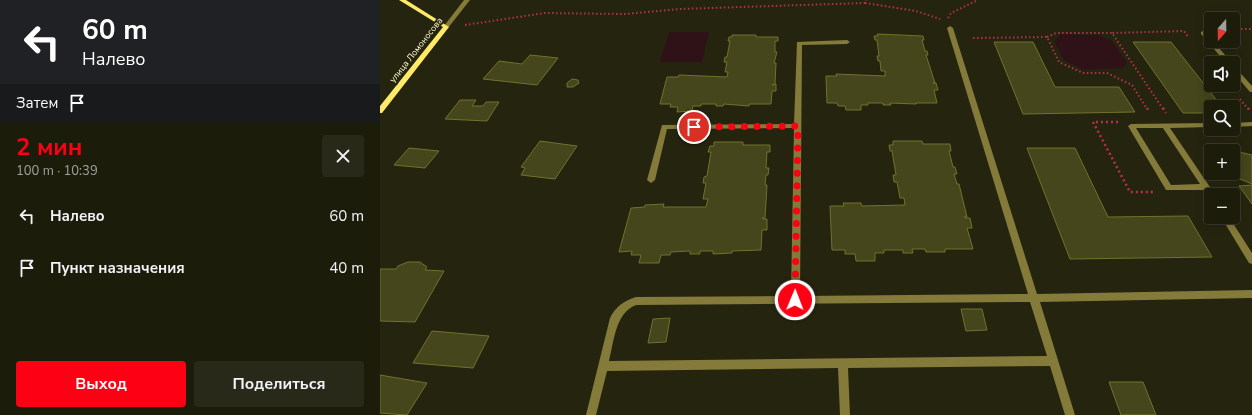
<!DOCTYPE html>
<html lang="ru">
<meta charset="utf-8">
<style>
:root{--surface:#1c1c0b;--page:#292919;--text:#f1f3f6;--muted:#a0a19d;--line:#3a3a2c;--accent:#fd0013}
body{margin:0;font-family:"Nunito Sans",sans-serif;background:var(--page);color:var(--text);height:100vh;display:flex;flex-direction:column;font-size:15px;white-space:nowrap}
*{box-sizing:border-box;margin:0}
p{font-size:13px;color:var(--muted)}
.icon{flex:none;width:22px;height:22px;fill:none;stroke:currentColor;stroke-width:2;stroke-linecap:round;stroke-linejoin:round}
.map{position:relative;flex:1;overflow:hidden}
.side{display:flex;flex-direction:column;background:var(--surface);width:380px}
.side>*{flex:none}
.hud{background:#202124;color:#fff;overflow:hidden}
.needle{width:26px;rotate:200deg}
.buttons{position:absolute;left:824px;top:12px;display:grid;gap:8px}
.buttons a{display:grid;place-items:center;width:36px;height:36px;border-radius:4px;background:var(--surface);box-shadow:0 2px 10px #0003,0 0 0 1px var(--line);font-size:20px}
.pin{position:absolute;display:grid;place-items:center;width:34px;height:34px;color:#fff;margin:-17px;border:2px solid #fff;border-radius:50%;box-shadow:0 1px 4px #0007}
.me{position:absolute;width:44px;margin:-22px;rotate:1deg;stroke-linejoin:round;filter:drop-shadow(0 0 3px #0008)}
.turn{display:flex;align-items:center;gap:14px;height:84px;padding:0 16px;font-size:18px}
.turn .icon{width:52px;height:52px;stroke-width:2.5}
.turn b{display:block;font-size:28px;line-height:34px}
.then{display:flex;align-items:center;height:38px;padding:0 16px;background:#0003;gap:8px;font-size:15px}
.round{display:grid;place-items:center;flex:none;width:42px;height:42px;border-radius:4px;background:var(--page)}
.summary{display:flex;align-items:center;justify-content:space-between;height:68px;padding:0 16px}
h1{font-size:24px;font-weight:700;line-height:30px;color:var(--accent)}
.action{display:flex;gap:8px;margin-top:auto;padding:8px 16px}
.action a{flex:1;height:46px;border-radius:4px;background:var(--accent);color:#fff;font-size:16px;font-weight:700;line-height:46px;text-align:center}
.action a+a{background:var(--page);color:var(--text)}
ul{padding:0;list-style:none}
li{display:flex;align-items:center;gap:12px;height:52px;padding:0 16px}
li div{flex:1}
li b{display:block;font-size:15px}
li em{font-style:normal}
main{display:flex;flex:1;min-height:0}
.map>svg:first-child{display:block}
.green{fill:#2f1218}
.building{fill:#45461b;stroke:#70722d}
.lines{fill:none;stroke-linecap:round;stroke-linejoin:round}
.path-far1{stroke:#b72f4f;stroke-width:2;stroke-dasharray:1.5 2.5;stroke-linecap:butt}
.path{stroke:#b72f4f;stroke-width:2.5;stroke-dasharray:2 3;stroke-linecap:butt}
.lane{fill:#847a3a;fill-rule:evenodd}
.street{fill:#847a3a;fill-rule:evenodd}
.secondary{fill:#ffe969;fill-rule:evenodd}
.route{stroke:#fd0013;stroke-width:7;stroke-dasharray:0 12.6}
.labels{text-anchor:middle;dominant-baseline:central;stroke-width:4;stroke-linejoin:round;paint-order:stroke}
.far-street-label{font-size:9px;fill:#fffcd2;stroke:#25250f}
</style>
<main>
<section class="side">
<div class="hud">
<div class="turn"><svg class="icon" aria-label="left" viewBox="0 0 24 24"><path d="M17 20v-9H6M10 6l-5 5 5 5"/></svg><div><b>60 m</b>Налево</div></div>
<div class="then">Затем<svg class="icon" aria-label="arrive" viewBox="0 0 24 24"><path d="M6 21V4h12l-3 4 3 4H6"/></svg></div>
</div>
<div class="summary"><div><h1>2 мин</h1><p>100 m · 10:39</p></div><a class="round"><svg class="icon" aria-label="close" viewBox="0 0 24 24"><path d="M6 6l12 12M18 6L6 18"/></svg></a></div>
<ul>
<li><svg class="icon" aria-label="left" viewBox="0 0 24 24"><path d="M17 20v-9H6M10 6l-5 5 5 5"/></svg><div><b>Налево</b></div><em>60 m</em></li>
<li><svg class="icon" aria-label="arrive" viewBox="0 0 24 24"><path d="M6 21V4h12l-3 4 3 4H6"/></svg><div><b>Пункт назначения</b></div><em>40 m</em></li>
</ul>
<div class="action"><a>Выход</a><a>Поделиться</a></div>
</section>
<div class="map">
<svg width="872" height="415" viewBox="0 0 872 415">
<rect width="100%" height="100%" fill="#25250f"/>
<path class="green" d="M289,32H329L322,62H280Z
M681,34L718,35L731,40L747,62L743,68L704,70L684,60L674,41Z"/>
<path class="building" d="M497,34L543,36L544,40H542L545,51H547L548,55H546L555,83H553H556L558,90H554L557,103H536V104L510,103L511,105H503V103H488V105H481V110H466L465,106H458L457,103H447L446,76H457L456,74L505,76V71H501L500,61H498L497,56H499L497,40H495L494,36H498Z
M352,35H376V37H398V41H395V52H397L394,63H396L395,84L392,85L396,84V91H392L391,104H369V106L344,104L343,106H336V104H321V106H313L312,111L297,112L298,107H290L291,104H280L287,77H298L299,75L347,77L348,72H345L347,62H344L345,57H347L350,41H348L349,37H352Z
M614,42H653L675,87H739L755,112L643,114Z
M753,42H791L842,107H831V113H803Z
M150,55L178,58L157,85L103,79L119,61L142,64Z
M192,79L198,80L199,83L193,87H187V83Z
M80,100H96L92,106H103L106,102H119L107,121L65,119Z
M160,141L197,146L175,179L141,175L145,168L141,167Z
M513,141H542L543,144H570L571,151H569L573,167H575L577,174H574L577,184H579L587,217L585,216V218H590L592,228H587L593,249H565V252H546L545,249H532L533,253H523V250H504V253H495V261H476L475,254H465V250H452L450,206H464L463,203H481L482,206L525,205L524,198H520L517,182H514L513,175H516L512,151H510L509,145H513Z
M334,142H363V145H390V152H387L386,168H389L388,175H386L385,185H387L385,218H382L383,219H387V230H382L381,250L352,251V253L333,254V251H320V254H310V251L291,252L290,255H281L279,263H259L261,255H251L252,251L239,252L251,208L265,207V205L284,204L283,207H326L328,199H323L326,183H323L324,177L327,176L331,152H328L330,146H334Z
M29,148L59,151L45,168L14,165Z
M647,148H695L728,217L808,216L832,257L690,259Z
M853,152H859L872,155V184L860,179L851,173H853Z
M872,185V204L859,186Z
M28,262H40L47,267L45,270L64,271L35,322L0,321V269H16L18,266Z
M581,309H602L607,330L586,331Z
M290,318L286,342L268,343L273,319Z
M52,331L109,336L93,368L33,363Z
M0,375L47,383L27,415L0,413Z
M729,382H763L776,415H741Z"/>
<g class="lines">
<path class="path-far1" d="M485,3L536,11L560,19
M568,18L571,13L598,0
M85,25L165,13L245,14L299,9L485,3L486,0
M853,29H872
M667,37L676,33H732
M593,38L667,37L679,62L703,73H727L752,85L767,109
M860,99L868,109
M783,109L732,33L804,31L809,38"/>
<path class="path" d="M767,108L769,112
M783,108L786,113
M868,108L870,111
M738,122H713L750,192H773"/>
<path class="lane" d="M570,26L573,28L657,294L872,290V298L660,302L695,415H685L670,366L468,368L470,415H460L458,368L227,371L216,415H206L230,318C236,306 244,301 256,297L411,296L414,128L287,129L275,180L271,183L267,180L282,125L414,124L417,42L467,40L470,42L467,44L422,45L420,296L648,294L567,28ZM650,302L667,356L229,361C234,342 235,313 256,305Z
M823,31L825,32L831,39V41H833L852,63H846L821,34V32Z
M853,66L855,67L872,86V92H870L853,72Z
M872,122V126L853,127V123Z
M831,123V127L790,128L834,193L835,195H831V198L828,197L824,190H786L748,126L751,124ZM756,128H783L820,184L791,185Z
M841,217H849L872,253V264L869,263Z"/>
<path class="street" d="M84,0H90L68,28H64V26Z"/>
<path class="secondary" d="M19,0H26L69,27L2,113H0V106L63,27Z"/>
</g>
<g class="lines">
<path class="route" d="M314,127L418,126L415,300"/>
</g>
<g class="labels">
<g class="far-street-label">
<text transform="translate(36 50) rotate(-52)">улица Ломоносова</text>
</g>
</g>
</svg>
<div class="buttons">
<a><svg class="needle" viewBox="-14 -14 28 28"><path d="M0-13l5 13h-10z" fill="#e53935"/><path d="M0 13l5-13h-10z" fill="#a0a19d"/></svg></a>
<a><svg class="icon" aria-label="sound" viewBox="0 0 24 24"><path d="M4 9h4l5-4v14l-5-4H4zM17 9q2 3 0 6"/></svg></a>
<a><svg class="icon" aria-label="search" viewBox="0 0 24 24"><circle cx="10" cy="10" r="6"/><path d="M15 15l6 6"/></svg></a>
<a>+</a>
<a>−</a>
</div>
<div class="pin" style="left:314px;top:127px;background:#d93025"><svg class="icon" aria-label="arrive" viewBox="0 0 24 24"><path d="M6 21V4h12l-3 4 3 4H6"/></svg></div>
<svg class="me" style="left:415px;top:300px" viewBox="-20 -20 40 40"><circle r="17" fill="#fd0013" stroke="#fff" stroke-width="3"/><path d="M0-11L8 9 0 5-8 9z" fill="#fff"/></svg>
</div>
</main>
